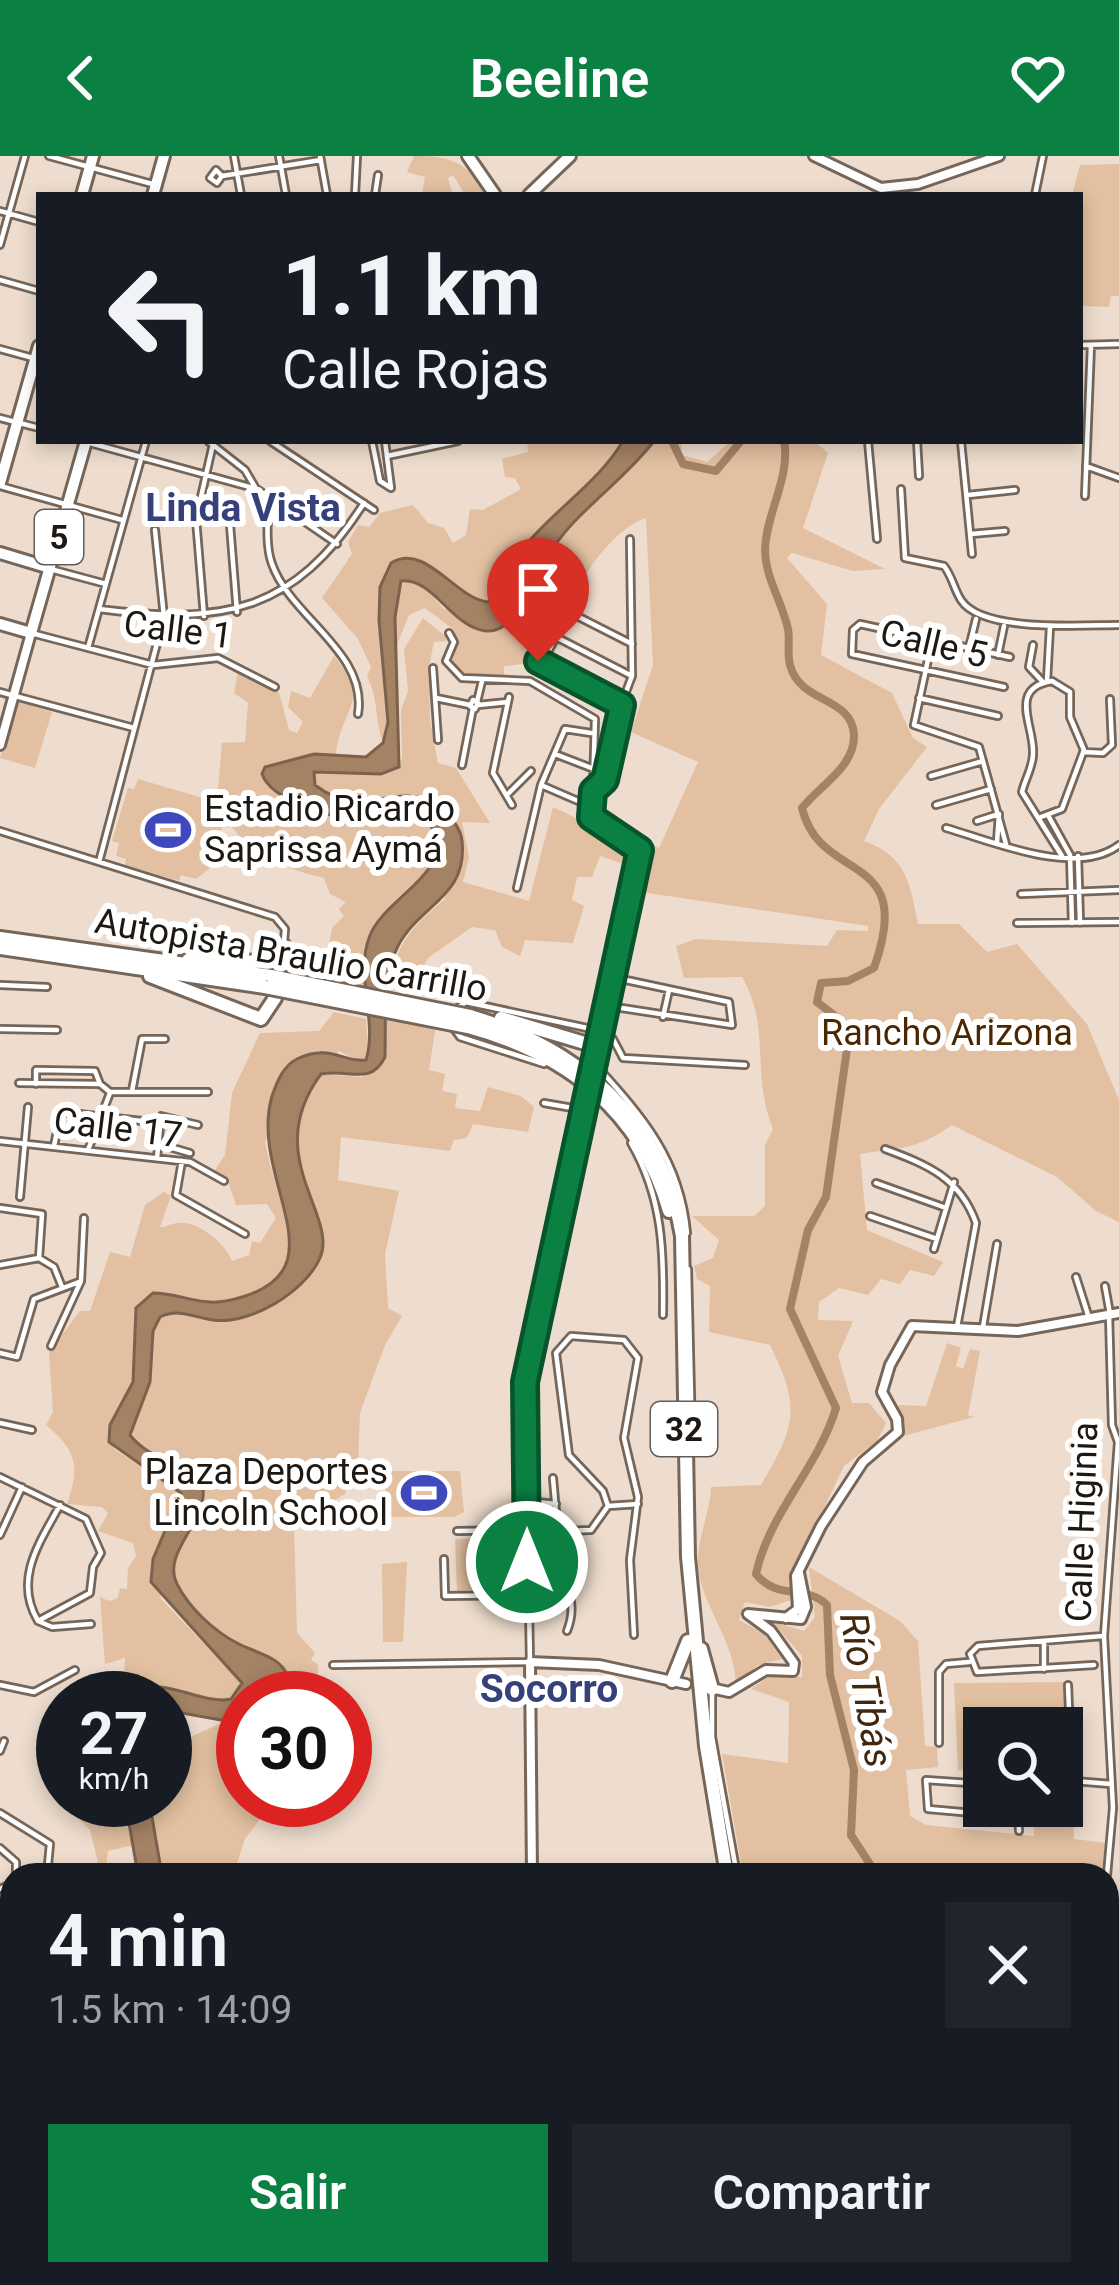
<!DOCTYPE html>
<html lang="es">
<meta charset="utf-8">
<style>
:root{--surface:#171b24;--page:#20242c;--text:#f1f3f6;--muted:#9ea1a6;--accent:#0b8043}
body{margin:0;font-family:Roboto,sans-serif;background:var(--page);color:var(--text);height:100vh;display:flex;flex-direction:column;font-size:45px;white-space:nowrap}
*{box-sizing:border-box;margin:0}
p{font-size:39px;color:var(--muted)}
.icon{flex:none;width:66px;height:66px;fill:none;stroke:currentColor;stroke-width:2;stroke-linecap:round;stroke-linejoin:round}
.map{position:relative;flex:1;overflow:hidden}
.drawer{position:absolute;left:0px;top:1707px;width:1119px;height:423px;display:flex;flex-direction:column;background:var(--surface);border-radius:36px 36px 0 0;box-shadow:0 6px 18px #0003}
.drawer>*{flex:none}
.top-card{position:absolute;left:36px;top:36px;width:1047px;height:252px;border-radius:0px;box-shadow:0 6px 18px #0003;background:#171b24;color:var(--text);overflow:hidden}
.fabs{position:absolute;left:963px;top:1551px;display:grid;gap:24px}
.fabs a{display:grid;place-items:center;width:120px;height:120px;border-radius:0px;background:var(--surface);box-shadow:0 6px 18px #0003;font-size:60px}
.speed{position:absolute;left:36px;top:1515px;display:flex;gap:24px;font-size:60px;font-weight:700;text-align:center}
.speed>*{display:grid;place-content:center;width:156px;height:156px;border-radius:50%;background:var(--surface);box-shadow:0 6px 18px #0003;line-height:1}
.speed small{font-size:30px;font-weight:400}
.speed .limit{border:18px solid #d22;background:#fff;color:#111}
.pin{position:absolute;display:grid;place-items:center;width:102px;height:102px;color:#fff;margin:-123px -51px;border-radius:50% 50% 50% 0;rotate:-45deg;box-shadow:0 0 12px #0007}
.pin .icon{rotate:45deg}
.me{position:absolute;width:132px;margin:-66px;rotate:0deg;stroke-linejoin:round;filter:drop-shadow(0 0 9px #0008)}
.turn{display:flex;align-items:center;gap:42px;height:252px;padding:0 48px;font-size:54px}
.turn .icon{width:156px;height:156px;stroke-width:2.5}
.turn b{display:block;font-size:84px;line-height:102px}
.round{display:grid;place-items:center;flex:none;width:126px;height:126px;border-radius:0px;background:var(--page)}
.summary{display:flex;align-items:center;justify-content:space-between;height:204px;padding:0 48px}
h1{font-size:72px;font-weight:600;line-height:90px}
.action{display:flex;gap:24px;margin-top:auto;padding:24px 48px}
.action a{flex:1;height:138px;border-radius:0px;background:var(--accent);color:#fff;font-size:48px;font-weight:600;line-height:138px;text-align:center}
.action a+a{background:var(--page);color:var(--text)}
header{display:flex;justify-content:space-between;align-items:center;height:156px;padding:0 48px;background:var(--accent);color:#fff;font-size:54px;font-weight:600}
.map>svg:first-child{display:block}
.green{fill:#e2c0a1}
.water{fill:#a48264;stroke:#7c624c;stroke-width:3}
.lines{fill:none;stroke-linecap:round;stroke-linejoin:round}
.river{stroke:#a48264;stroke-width:8}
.street-casing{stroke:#756659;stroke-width:10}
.secondary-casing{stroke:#756659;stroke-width:14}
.primary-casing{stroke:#756659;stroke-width:16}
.highway-casing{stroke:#756659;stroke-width:18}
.street{stroke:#fff;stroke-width:4.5}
.secondary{stroke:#fff;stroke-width:8}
.primary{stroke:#fff;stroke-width:10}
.highway{stroke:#fff;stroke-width:12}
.street-bridge-casing{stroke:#756659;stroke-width:10;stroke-linecap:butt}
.highway-bridge-casing{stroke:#756659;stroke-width:18;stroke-linecap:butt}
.street-bridge{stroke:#fff;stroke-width:4.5}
.highway-bridge{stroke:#fff;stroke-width:12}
.route-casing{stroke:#07532c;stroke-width:30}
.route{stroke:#0b8043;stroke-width:21}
.labels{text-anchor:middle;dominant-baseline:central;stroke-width:12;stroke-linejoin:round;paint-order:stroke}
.shield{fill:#fff;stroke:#625d5a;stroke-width:3}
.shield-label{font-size:33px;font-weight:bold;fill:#1e1813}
.street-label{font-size:36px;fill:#1e1813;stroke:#fff}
.poi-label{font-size:36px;fill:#1e1813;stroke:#fff;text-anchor:start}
.park-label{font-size:36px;fill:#4a2700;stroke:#fff}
.neighbourhood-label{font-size:39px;font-weight:bold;fill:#36407b;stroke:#fff}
.water-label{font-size:39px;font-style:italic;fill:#40270d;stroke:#fff}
</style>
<header><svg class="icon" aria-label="back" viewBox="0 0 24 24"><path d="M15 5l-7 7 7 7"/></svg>Beeline<svg class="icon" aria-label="heart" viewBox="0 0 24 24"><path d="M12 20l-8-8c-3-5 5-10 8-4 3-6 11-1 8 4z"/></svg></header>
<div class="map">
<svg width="1119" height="2129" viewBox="0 0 1119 2129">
<rect width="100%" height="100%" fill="#eeddce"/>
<path class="green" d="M414,0C453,0 466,6 488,39H465L453,19L448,22L453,39H422L425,21L407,16Z
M1119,8V140H1111L1109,151L1080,150V39H1072L1080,9Z
M527,285H623C599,325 560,349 531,383C513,403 508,430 487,446L459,437L444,420L405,401L379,464L388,566L383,587C375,565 378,539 367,521L371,511L358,483L322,442L352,398L348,386L358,369L369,371L380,357L413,349L428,367L444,372L453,387L466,379L470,353L483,354L521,333L515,322L505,321L502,303L528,296Z
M654,285H681L682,299L707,306L731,285H814L828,297L803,372L885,413L853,415L792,397L787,402L827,448L821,499L892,537L913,582L927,591L879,653L864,685C907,700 910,728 918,768H959L987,796L1017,788L1087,868L1119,944V1066L1096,1055L1057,1021L952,969C915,995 901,991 860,998L867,1074L943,1106L934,1120L910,1114L900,1128L881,1123L868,1139L839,1132L819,1146L818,1164L853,1165L838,1200L852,1247H869L886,1267L877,1285L844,1310L799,1405L790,1430L794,1443L770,1451L745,1446L739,1464L763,1477L782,1503L758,1509L736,1528C734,1487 710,1461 700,1423C692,1391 710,1362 711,1331L761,1329C796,1269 801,1252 770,1189L709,1176L710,1130L697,1123L694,1110L713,1102L719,1084L692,1060H754L765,1050V989L773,973C750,915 772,873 742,821L684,822L676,790L696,783L827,790L837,774L868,775V770L635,735L645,686L659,692L698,606L631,576L653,509L646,362C613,372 581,422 566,452C558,466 551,491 539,501C529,508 516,509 504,510V519C483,516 469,525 451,508L458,485L453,473L425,452L409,459L396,491V442L405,423L424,431L444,453L515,461L551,393Z
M423,462L445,480L446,485L434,486L429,510L430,565L438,607L456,612L490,667L462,666L469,701L463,726L529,745L553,651L636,691L632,711L600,700L592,721H577L572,744L584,750L573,787L525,784L520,800L502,791L495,774L472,771L428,802L411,833L390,826C396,787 415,768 445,743L442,652C404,651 335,661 313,623L319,612L381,618L402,604L401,554L408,535L404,493Z
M334,500C373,545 341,551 336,598H314L279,638L374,662L408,657L424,661C471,713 393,727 380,766C371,792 370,824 366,850L350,847L360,814L327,798L332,772L344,760L339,753L346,746L330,738L324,722C286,714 245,696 225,661L209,713L196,723L181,719L179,725L125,709L126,703L116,700L119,687L112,685L128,632L134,633L138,623L217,646L222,587L245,586L248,547L234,537L238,515L279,536L289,574L297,577L303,566L288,551L291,535L310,542Z
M15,545L52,556L35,612L0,602Z
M334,856L366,863L369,900L361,906L339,895L265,985C276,1052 332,1134 219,1146C197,1148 176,1137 154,1137L136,1152L133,1226L110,1269L114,1293L181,1337L153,1403L161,1443L242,1527L231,1544L197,1542L166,1531H148L128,1542H72L106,1536L124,1522L125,1502L105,1508L100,1441L109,1445L118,1442L120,1432L127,1433L128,1412L136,1400L133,1387L98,1375L108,1357L102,1351L67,1348C80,1310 77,1295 46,1269L53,1256L49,1196L80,1155H90L110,1096L130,1101L145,1049L164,1036L171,1040L160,1071C167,1071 172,1067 178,1067C198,1064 226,1088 232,1105L249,1099L252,1085L260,1087L276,1062L267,1048L236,1049L229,1028L215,1014L225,999L232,937L260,877L319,875Z
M387,860L436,869L429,914L445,918L442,935L457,938L455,952L480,955L488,931L521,940L534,951L528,976L473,968L467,982L454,984L450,995L341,981L338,1024L399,1035L385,1098L388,1152L402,1160L385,1189L360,1257L358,1309L345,1338L294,1369L297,1477L315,1497L311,1504L318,1508L317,1542H289L279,1507C248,1493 163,1451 175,1407C180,1385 197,1368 205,1347L181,1309L139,1290L130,1279L150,1226L153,1175L160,1161L182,1156L233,1164L324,1088C313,1023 271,986 321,918L363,921L386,876Z
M947,1187L961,1192L956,1210L963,1213L970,1193L980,1195L968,1259L974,1261L903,1280V1265L894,1255L899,1249L926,1250Z
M389,1315H460L464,1356L454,1361H389L384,1323Z
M520,1381L522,1433L457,1435L455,1383Z
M407,1406L403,1486H383L382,1408Z
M809,1411L900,1465L918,1485L925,1590L937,1591L938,1611L906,1614L910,1660L926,1669L1034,1680L1033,1650H1062V1641L1073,1642L1074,1683L1107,1687L1104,1719H743L722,1598L788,1607L789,1546L751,1533L769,1521H802V1500L771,1465L804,1475L815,1461Z
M1066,1526L1070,1622L1062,1621V1572H984V1615L958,1614L954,1527Z
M224,1566L243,1568V1644H274L245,1683L233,1719H162L149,1644H165V1592Z
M125,1644L133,1689L108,1695L106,1709L115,1719H101L90,1674L73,1657V1645Z"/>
<path class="water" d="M623,285H654C622,327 574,356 547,401C533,423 517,478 486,475C451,471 433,421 401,425L395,461L399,611L381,618L314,616L315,629C366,668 390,622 437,649C448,656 461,672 462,685C468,741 420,748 398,790C382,819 386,868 385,901C370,931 348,912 321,918C260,1000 339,1059 320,1102C305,1136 250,1169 213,1164C193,1161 179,1152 160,1161L153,1175L150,1226L130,1279C148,1303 183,1306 203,1333C207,1366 161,1397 177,1428C189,1452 214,1475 237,1487C251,1495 277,1500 285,1515C290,1523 289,1533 289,1542H243V1568L165,1554V1542H128C156,1513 198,1550 231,1543L242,1527L151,1426L153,1403L181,1337L109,1286L110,1269L133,1226L136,1152L153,1137C178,1137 201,1150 226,1145C352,1120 247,1026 272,940C277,926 283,910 297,903C330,887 343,907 366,904C378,867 355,820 369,782C383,739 470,711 424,661C399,654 380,665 356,663C329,661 271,644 262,618L265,611L314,598L366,601L383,587L388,566L379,464L380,431L391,407C426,386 454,442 488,446C508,430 514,403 531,383C561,349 599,325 623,285Z
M125,1644H149L162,1719H138Z"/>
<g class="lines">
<path class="river" d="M672,285L683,308L716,315L741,285
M784,285C791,320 766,358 765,393C765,422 782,445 788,473C790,484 787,498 790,509C800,548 852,540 854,579C855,611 820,629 802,652C820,729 917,692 874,812L848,825L821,827L817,846L848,870V886L826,1041L808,1074L790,1153L836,1252C818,1312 769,1357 756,1418C777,1445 806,1428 827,1449L830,1519L854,1614L851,1679L877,1719
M1107,1887L1119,1885
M953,2129L954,2118"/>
<g class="street-casing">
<path id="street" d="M49,0L156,29
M234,0L241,39
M279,0L286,39
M320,0L327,39
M222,20L217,27L210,22L216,14L222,20L321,4
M355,39L357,0
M375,39L378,19
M1035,39L1043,0
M0,55L39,66
M0,89L25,0
M0,124L39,135
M1080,189L1119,188
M0,193L33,202
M0,262L39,272
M208,285L245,314L255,331
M270,285L374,354
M372,285L380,325L391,332
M385,285L391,332
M868,285L877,383
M917,285L919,320
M961,285L972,398
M90,287L257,333L337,388
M387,300L458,285
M1086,310L1119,322
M0,330L122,364
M901,333L905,402L944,410C952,420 954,433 961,444C982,477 1084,469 1119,469
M968,339L1015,334
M1085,340L1091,189
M269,343C268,363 265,389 272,408C291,462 368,496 358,558
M196,363H226L230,369L237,456
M971,378L1005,375
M54,414L106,428
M99,453C222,469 294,457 364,347
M204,460L196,363L213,288
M449,477L454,486L446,505L462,522L530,525L595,563L592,666L640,692L594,910
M35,478L153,509L218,502L275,531
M556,481L569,456L632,488
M932,485L914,569L979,591L1006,688
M1033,489L1029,511L1043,526
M88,492L146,285
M969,492L976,463
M998,499L1004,470
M538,505L622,549
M542,507L556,481L632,520
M433,512L438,584
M1047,525L1050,471
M1004,531L852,498L853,474L860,468L1010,501
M0,536L134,572
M509,541L493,617L512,649
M436,542L470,549
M919,542L998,560
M473,544L478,547L475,553L470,550Z
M477,546L482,525
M478,549L508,546
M1083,596L1103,597L1112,589L1110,543
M555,598L594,613
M462,609L473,552
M596,615L632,520L630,383
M931,620L983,605
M541,629L585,648
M594,634L605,624L612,588
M508,638L531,615
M936,649L991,633
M1041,661L1062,653L1084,594L1070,561V536L1052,525C1007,532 1035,571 1033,598C1033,611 1025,623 1022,636L1062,700
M1049,661L1070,699L1072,767
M977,665L999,658
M946,672C992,685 1076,722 1119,689
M0,675L275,761L285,773L284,786
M997,686L999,658
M1078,700L1080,767
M99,706L164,461L155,374
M517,732L541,629L565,573L591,577
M1021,738L1119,734
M1017,767L1119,766
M612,821L729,846L732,869L615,851
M0,829L47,831
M456,853L466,846L601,875L613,883L623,902L745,909
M663,861L669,834
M452,870L460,881L544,908
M0,873L57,874
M595,908C643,961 680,1003 687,1077
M19,927L100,928L110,936H208
M36,928V914L95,915L100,928
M132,935L142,883H165
M544,947L584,954
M0,985L190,1006L224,1025
M631,987C663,1042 664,1096 663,1159
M159,988L190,997
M54,990L61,956L142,965
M885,993C928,1009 960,1022 976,1067L957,1171
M88,994L110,937
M157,1002L161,960L198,969
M182,1005L176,1039L245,1078
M876,1027L946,1052
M20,1041L28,951
M0,1052L42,1058L39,1102
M870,1060L937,1083
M934,1093L954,1026
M0,1109L39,1102L54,1111L62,1131
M688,1113L692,1281
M1076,1121L1089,1162
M1105,1130L1110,1158
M983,1171L997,1088
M51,1190L81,1125L84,1062
M0,1197L17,1201L34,1143L79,1126
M0,1267L32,1274
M0,1321L86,1363L101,1397L93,1411L90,1437L38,1465
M553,1322L557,1368
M527,1345L556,1348
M608,1350L638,1348
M528,1359L556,1355
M556,1368L562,1372L558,1379L552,1375Z
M457,1375L528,1374
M562,1375L591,1374L608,1350L603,1335L569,1299L556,1197L571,1180L624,1184L638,1202L624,1282L638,1341L630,1404L634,1479
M554,1377C543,1414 585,1430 567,1475
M0,1379L22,1331
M444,1403L445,1440L527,1439
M38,1465C13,1423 40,1386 60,1349
M38,1465L52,1471L91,1468
M1044,1485V1513
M333,1509L530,1506L525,1226L589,932
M1094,1509L977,1516L970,1498L978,1490L1103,1480
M0,1529L34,1536L75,1514
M1068,1529L1072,1625
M712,1535V1581L737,1719
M939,1587V1516L946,1508L969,1506
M0,1595L4,1585
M1062,1624L1111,1628
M984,1628L926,1624L928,1653L1018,1661
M1018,1650L1019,1675
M0,1657L50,1688L47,1719
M0,1692L16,1706V1719
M1107,1719L1113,1652L1104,1480L1118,1286L1112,1269L1109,1158
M0,1733L12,1727
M0,1831L12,1818
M0,1896L12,1882
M0,1936L12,1918
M0,2045L12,2047
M0,2063L4,2064
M1107,2068L1119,2067
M0,2095L12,2097
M803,2118L804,2129"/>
</g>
<g class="secondary-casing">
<path id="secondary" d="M814,0L881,32L918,28L999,0
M0,589L31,477
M786,1462L798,1453L796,1420L821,1370L863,1306L898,1276L897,1263L882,1236L890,1209L912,1170L1018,1175L1119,1157
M711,1532L729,1536L766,1514L793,1515L794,1507L771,1475L748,1458L801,1463L806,1451L799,1417
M532,1719L530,1506L599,1509L686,1528
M0,1976L12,1991
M53,2118L56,2129
M616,2129L617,2118"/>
</g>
<g class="primary-casing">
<path id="primary" d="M468,0L495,39
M82,39L93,0
M153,39L164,0
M529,39L570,0
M0,327L39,190
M0,397L50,412
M0,468L31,477L86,285"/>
</g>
<g class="highway-casing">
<path id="highway" d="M0,782L271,820
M0,792L265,831
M188,804L270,806L282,795
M150,820L261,863L275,842L284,790
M470,860C579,892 663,963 682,1080L688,1401L706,1590L727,1719
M501,862L598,891
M468,871C565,897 641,955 669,1055
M701,1493L712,1533
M672,1525L688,1485
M793,2118L794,2129"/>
</g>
<use href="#street" class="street"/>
<use href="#secondary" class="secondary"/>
<use href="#primary" class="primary"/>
<use href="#highway" class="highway"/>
<g class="street-bridge-casing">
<path id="street-bridge" d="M589,932L593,915"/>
</g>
<g class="highway-bridge-casing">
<path id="highway-bridge" d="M271,820L470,860
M265,831L468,871"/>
</g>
<use href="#street-bridge" class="street-bridge"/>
<use href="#highway-bridge" class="highway-bridge"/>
</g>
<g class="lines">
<g class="route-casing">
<path id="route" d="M527,1406L525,1226L640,694L591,661L593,635L605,624L622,549L538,505"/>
</g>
<use href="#route" class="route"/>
</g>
<defs>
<g id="stadium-bare" transform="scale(3.6)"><path d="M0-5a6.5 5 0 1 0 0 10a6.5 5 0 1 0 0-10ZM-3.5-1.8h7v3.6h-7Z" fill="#3f49bd" stroke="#fff" stroke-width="2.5" paint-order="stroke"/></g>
</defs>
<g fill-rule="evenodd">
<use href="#stadium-bare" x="168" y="674"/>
<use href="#stadium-bare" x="424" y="1337"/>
</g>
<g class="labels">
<g class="shield">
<rect x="35" y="354" width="48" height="54" rx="9"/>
<rect x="651" y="1246" width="66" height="54" rx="9"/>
</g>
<g class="shield-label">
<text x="59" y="381">5</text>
<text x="684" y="1273">32</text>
</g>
<g class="street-label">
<text transform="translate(178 474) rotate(7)">Calle 1</text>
<text transform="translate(934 488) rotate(13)">Calle 5</text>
<text transform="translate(291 799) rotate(10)">Autopista Braulio Carrillo</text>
<text transform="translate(118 972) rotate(7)">Calle 17</text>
<text transform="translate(1082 1366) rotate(-88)">Calle Higinia</text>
</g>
<g class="poi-label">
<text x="204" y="653">Estadio Ricardo<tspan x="204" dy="41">Saprissa Aymá</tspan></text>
<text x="388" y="1316" text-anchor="end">Plaza Deportes<tspan x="388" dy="41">Lincoln School</tspan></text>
</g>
<g class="park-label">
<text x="947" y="877">Rancho Arizona</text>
</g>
<g class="neighbourhood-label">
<text x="243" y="352">Linda Vista</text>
<text x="549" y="1533">Socorro</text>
</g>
<g class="water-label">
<text transform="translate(866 1534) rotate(80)">Río Tibás</text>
</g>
</g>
</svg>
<div class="fabs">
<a><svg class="icon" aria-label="search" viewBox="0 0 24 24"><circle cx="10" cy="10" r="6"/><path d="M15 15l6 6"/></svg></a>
</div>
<div class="speed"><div>27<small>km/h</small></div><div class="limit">30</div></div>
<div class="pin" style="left:538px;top:505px;background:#d93025"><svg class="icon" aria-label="arrive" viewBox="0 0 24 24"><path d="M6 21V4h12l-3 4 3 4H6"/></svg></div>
<svg class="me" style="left:527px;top:1406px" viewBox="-20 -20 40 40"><circle r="17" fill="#0b8043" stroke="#fff" stroke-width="3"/><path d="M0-11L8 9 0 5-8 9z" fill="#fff"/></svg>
<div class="top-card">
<div class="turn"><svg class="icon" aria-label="left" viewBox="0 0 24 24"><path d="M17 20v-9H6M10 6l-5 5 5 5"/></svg><div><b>1.1 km</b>Calle Rojas</div></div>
</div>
<section class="drawer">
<div class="summary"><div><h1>4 min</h1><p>1.5 km · 14:09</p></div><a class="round"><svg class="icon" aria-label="close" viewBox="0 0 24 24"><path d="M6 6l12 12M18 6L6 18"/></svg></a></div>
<div class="action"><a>Salir</a><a>Compartir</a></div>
</section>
</div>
